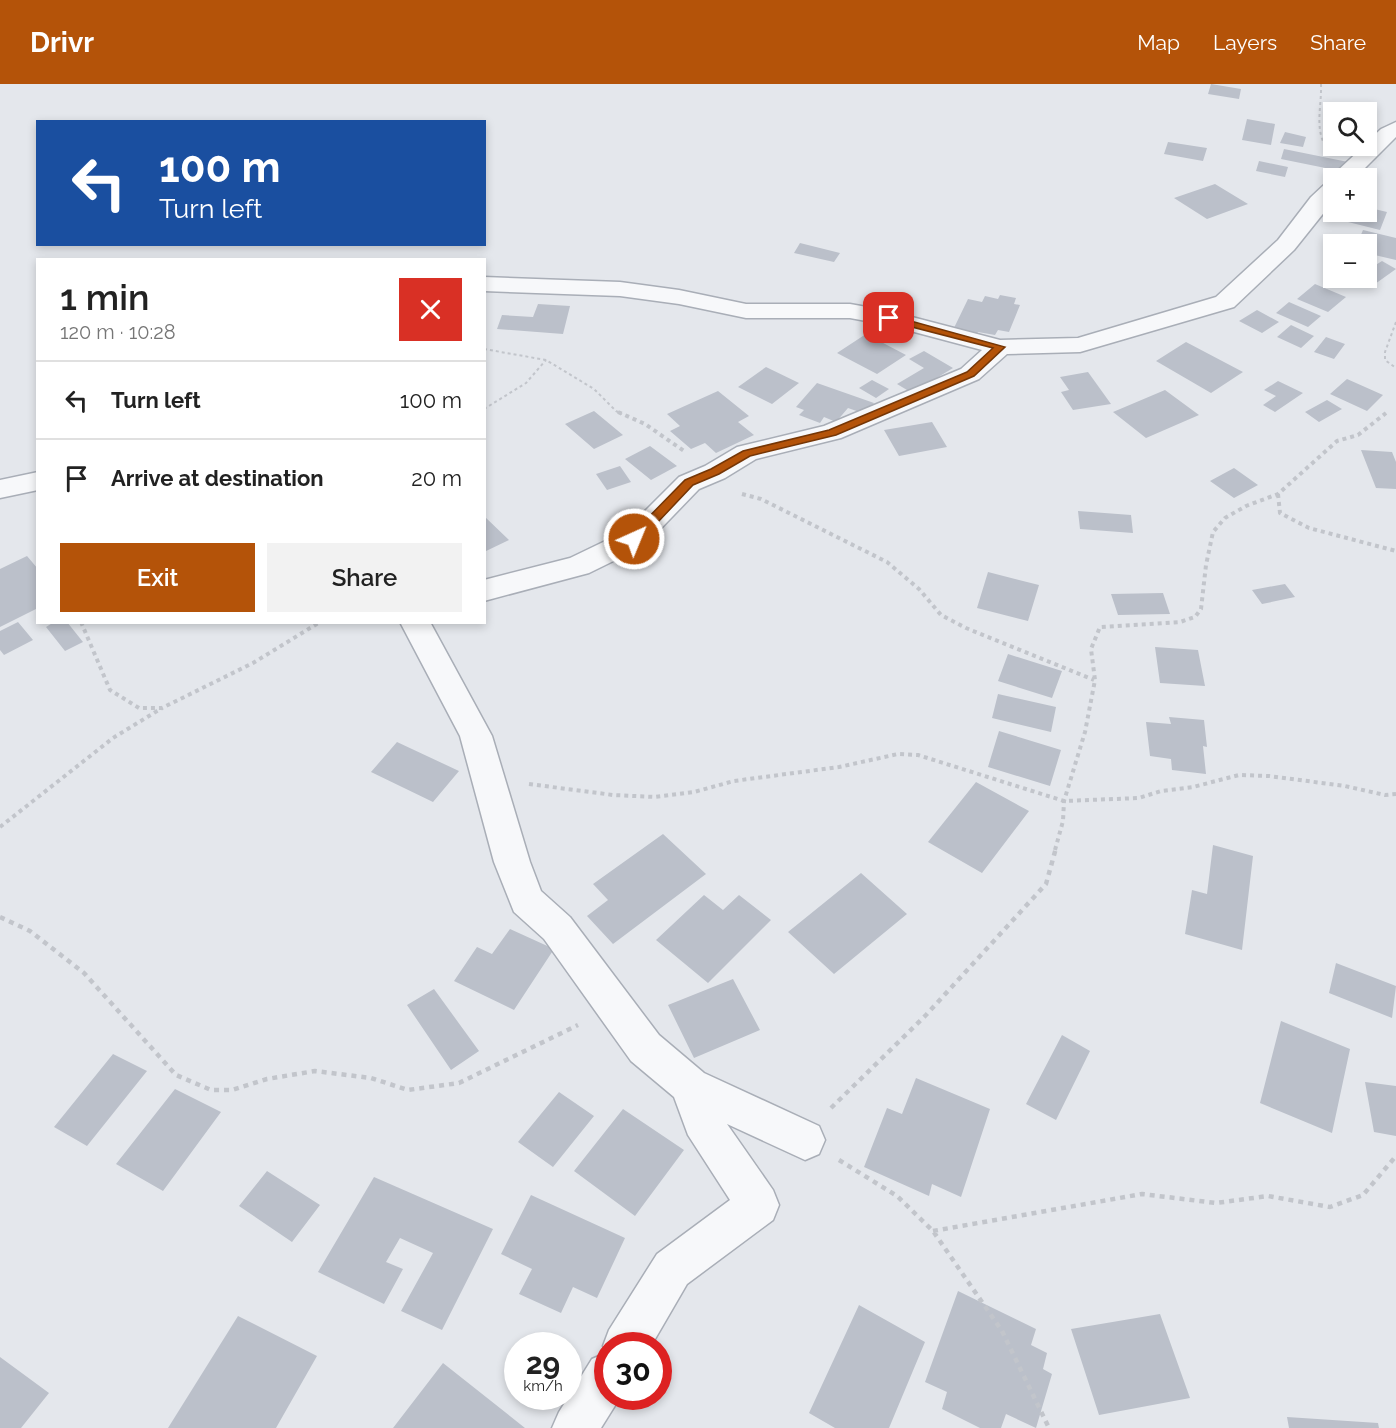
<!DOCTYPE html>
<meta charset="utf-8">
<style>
:root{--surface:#fff;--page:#f2f2f2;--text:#222;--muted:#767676;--line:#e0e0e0;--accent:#b45309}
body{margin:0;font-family:Raleway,sans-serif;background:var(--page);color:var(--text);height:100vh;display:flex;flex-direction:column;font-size:22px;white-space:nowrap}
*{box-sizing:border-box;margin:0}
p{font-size:20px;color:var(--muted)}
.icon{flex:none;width:33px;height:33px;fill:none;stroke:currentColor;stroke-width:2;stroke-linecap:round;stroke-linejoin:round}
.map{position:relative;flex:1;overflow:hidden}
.drawer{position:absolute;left:36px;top:174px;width:450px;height:366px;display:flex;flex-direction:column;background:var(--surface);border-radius:0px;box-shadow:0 3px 9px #0003}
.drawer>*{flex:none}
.top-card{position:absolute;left:36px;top:36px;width:450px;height:126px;border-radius:0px;box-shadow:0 3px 9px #0003;background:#1a4fa0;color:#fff;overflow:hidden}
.controls{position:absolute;left:1323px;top:18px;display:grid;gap:12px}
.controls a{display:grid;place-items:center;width:54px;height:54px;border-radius:0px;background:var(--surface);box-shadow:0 3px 9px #0003;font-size:30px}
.speed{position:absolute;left:504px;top:1248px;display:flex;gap:12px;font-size:30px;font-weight:700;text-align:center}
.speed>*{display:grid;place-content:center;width:78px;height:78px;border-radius:50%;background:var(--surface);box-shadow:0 3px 9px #0003;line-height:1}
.speed small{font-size:15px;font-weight:400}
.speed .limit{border:9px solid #d22;background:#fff;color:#111}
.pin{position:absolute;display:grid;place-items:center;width:51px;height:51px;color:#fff;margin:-26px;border-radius:12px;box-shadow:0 3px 9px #0006}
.me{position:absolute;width:66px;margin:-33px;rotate:44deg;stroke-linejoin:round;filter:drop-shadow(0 0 4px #0008)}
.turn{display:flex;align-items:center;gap:21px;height:126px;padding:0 24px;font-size:27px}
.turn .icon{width:78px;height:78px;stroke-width:2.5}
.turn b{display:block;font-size:42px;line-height:51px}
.round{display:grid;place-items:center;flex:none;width:63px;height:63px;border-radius:0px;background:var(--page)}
.overview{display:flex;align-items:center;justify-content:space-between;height:102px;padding:0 24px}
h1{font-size:36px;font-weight:600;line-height:45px}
.cta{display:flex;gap:12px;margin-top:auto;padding:12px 24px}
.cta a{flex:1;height:69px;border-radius:0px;background:var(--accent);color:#fff;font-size:24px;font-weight:600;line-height:69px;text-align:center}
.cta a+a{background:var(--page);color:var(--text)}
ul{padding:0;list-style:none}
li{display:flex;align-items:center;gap:18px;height:78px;padding:0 24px;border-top:2px solid var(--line)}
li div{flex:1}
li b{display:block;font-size:22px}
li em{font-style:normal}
header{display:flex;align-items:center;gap:36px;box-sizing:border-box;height:84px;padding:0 30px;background:var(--accent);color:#fff}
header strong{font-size:28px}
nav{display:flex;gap:33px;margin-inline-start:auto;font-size:21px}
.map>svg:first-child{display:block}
.building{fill:#bbc0ca}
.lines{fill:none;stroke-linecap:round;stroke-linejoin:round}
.minor-casing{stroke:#a9aeb7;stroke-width:3}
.path-far2{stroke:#c2c5cb;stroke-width:2;stroke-dasharray:3 3;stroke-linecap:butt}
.path-far1{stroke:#c2c5cb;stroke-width:4;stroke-dasharray:4 4;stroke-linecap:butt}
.path{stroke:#c2c5cb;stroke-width:4.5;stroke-dasharray:5 5;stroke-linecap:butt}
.minor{fill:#f7f8fa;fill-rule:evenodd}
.route{fill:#b45309;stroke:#753606;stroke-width:1.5}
</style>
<header>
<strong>Drivr</strong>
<nav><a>Map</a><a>Layers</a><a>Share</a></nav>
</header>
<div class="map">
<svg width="1396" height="1344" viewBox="0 0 1396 1344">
<rect width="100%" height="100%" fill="#e4e7ec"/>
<path class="building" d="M1211,0L1241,5L1239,15L1208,10Z
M1247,35L1275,40L1271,61L1242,56Z
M1285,48L1306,53L1303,63L1280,59Z
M1168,58L1207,64L1203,77L1164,70Z
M1284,65L1348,78L1345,88L1281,75Z
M1259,77L1288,83L1285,93L1256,87Z
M1215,100L1248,120L1207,135L1174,114Z
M1366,123L1387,128L1380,146L1340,136L1344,128H1366Z
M1363,146L1396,154V176L1366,169V160H1357Z
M800,159L840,169L834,178L794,169Z
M1382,177L1396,185L1375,200L1362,194H1366V187Z
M1315,200L1346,213L1328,228L1297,215Z
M1000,211L1016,214L1014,220L1020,221L1009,248L998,246L995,251L978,248L976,251L953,246L968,215L982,218L985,212L998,215Z
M1289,218L1321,232L1308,243L1276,229Z
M538,220L570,222L563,250L497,245L502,231L533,233Z
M1257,226L1279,238L1262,249L1239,237Z
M1291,241L1314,252L1301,264L1277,253Z
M866,250L906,271L877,290L837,269Z
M1326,253L1345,260L1334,275L1314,268Z
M1186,258L1243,288L1211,309L1156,277Z
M924,267L953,284L912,309L897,300L924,284L909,275Z
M766,283L799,299L772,320L738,303Z
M1088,288L1111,320L1073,326L1061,308L1069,306L1060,293Z
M1347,295L1383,311L1367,327L1330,310Z
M872,296L889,305L876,314L859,304Z
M1278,297L1303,309L1275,328L1263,321L1276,312L1264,306Z
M817,299L874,319L865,330L848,324L836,338L824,333L820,339L799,331L804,326L796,323Z
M1165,306L1199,331L1146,354L1113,328Z
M718,307L749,332L738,338L754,351L716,369L705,359L691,365L670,347L680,342L667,330Z
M1327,316L1342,325L1319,338L1305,328Z
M594,327L623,351L594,365L565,340Z
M932,338L947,363L899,372L884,346Z
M650,362L677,382L651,396L625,375Z
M1361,366L1392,368L1396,378V405L1376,404Z
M620,382L631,398L607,406L596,390Z
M1234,384L1258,401L1234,414L1210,397Z
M1078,427L1131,431L1133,449L1080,445Z
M484,432L509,456L484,468Z
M27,472L38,485V524L0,543V485Z
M988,488L1039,501L1028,537L977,524Z
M1285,500L1295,513L1262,520L1252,506Z
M1163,509L1170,530L1118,531L1111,510Z
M18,538L33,556L4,571L0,566V547Z
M54,538H67L83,558L65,567L46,543Z
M1155,563L1198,566L1205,602L1160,599Z
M1008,570L1062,587L1052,614L998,597Z
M998,610L1056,623L1051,648L992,634Z
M1169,633L1204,636L1207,663L1203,662L1206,690L1172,686L1171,675L1150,672L1146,638L1171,640Z
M999,647L1061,666L1050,702L988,683Z
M397,658L459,687L433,718L371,688Z
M976,698L1029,727L982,789L928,758Z
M663,750L706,790L613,860L587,832L608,816L593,800Z
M1213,761L1253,772L1242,866L1185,850L1192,806L1207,810Z
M861,789L907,830L834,890L788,848Z
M704,811L723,826L739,811L771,836L708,899L656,856Z
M510,845L554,865L514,926L454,897L477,863L492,870Z
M1336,879L1396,902L1392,934L1329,909Z
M733,895L760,946L694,974L668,921Z
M434,905L479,967L451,986L407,921Z
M1281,937L1350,965L1332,1049L1260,1019Z
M1062,951L1090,967L1056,1036L1026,1020Z
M113,970L147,987L87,1062L54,1043Z
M916,994L990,1025L961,1113L932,1100L929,1112L864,1083L887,1024L902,1030Z
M1365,998L1396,1002V1052L1374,1048Z
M175,1005L221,1028L163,1107L116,1080Z
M559,1008L594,1032L553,1083L518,1058Z
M623,1025L684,1066L635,1132L574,1087Z
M267,1087L320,1121L292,1158L239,1122Z
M374,1093L493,1145L442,1246L401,1227L433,1169L400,1154L386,1178L403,1185L384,1220L318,1188Z
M531,1111L625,1154L597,1214L573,1203L561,1229L519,1210L532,1185L501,1170Z
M958,1207L1036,1245L1031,1261L1047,1269L1043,1285L1052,1290L1036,1344L1006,1330L1001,1344H980L942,1325L947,1308L925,1298Z
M859,1221L925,1258L889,1344H835L809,1329Z
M1160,1230L1190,1314L1099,1331L1071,1245Z
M238,1232L317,1272L276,1344H168Z
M0,1273L49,1309L21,1344H0Z
M443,1279L525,1344H393Z
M1287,1333L1378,1339L1379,1344H1289Z"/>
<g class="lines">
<g class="minor-casing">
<path id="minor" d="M1396,38V53L1355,94L1334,96L1335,89L1364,62H1366V59L1381,45Z
M1334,98V116L1294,166L1234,223L1080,268L1007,270L979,295L841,354L756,375L725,394L699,405L644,462L589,489L484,517V496L570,474L624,448L679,393L705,382L737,363L824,342L961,285L982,266L888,241L850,234H746L679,220L620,212L484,207V193L620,198L679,206L746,220H850L889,227L1000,256L1078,254L1216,213L1278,156L1311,113L1326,99Z
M38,388V406L0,414V396Z
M400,538H430L492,652L530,778L541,807L570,833L659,951L704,989L819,1042L825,1056L819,1070L805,1076L727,1040L773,1106L779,1121L773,1136L687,1200L651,1262H608V1312H621L601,1344H552L559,1328L592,1275L606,1269L603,1262L609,1246L657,1170L730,1116L688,1051L674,1013L631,977L544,855L514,828L494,778L460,652Z"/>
</g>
<path class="path-far2" d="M1321,0C1322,23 1313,48 1329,67
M1396,238L1385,268V276L1396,284
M484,265L546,276L594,305L616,327L622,330
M484,325L526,299L546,276"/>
<path class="path-far1" d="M618,328L645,340L684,367
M742,410L761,415L887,478L919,505L941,531L966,544L1094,596
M1278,410L1280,429L1309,444L1396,467
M81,538L110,606L139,624H162L253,579L320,538
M529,700L613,711L655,713L694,708L734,697L839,683L898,670L918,671L1064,717L1139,714L1161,707L1193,703L1239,691L1269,692L1345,702L1385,711L1396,710
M0,743L113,654L162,624
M1055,766L1063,737L1064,717L1085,648L1095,596L1091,565L1100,543L1180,538L1195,533L1201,525L1206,481L1213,448L1225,434L1246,422L1278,410L1337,357L1358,351L1386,329"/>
<path class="path" d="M0,833L30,847L84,889L176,991L211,1006H232L267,995L315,987L371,994L408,1006L459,999L578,941
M831,1024L926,931L1046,800L1056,764
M839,1076L897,1112L933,1147L1002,1247L1049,1344
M933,1147L1142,1110L1216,1119L1268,1112L1330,1123L1363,1111L1396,1072"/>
<use href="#minor" class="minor"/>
</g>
<path class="route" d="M889,231L1005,263L974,292L836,351L750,372L719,390L693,401L639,458H630V452L685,396L711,385L743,367L829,346L967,288L993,264L885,236L884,234Z"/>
</svg>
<div class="controls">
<a><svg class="icon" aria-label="search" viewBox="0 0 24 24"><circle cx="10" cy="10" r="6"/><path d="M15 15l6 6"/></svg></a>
<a>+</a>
<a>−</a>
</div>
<div class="speed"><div>29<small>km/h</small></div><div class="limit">30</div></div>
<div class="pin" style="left:889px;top:234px;background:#d93025"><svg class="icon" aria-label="arrive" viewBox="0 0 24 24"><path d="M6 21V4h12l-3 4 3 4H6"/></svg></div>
<svg class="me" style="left:634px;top:455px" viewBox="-20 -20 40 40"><circle r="17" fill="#b45309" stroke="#fff" stroke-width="3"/><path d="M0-11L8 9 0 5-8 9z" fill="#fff"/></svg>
<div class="top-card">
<div class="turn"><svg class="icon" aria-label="left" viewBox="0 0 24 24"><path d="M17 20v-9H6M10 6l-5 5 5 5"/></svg><div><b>100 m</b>Turn left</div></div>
</div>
<section class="drawer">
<div class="overview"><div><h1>1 min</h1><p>120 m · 10:28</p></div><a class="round" style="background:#d93025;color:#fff"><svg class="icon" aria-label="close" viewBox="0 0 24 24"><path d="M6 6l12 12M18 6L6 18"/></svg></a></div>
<ul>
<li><svg class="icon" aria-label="left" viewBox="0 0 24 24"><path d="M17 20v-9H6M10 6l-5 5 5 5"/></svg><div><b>Turn left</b></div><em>100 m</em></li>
<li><svg class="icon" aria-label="arrive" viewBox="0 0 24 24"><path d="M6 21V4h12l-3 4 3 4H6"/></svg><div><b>Arrive at destination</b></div><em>20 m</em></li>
</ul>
<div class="cta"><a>Exit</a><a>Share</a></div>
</section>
</div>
